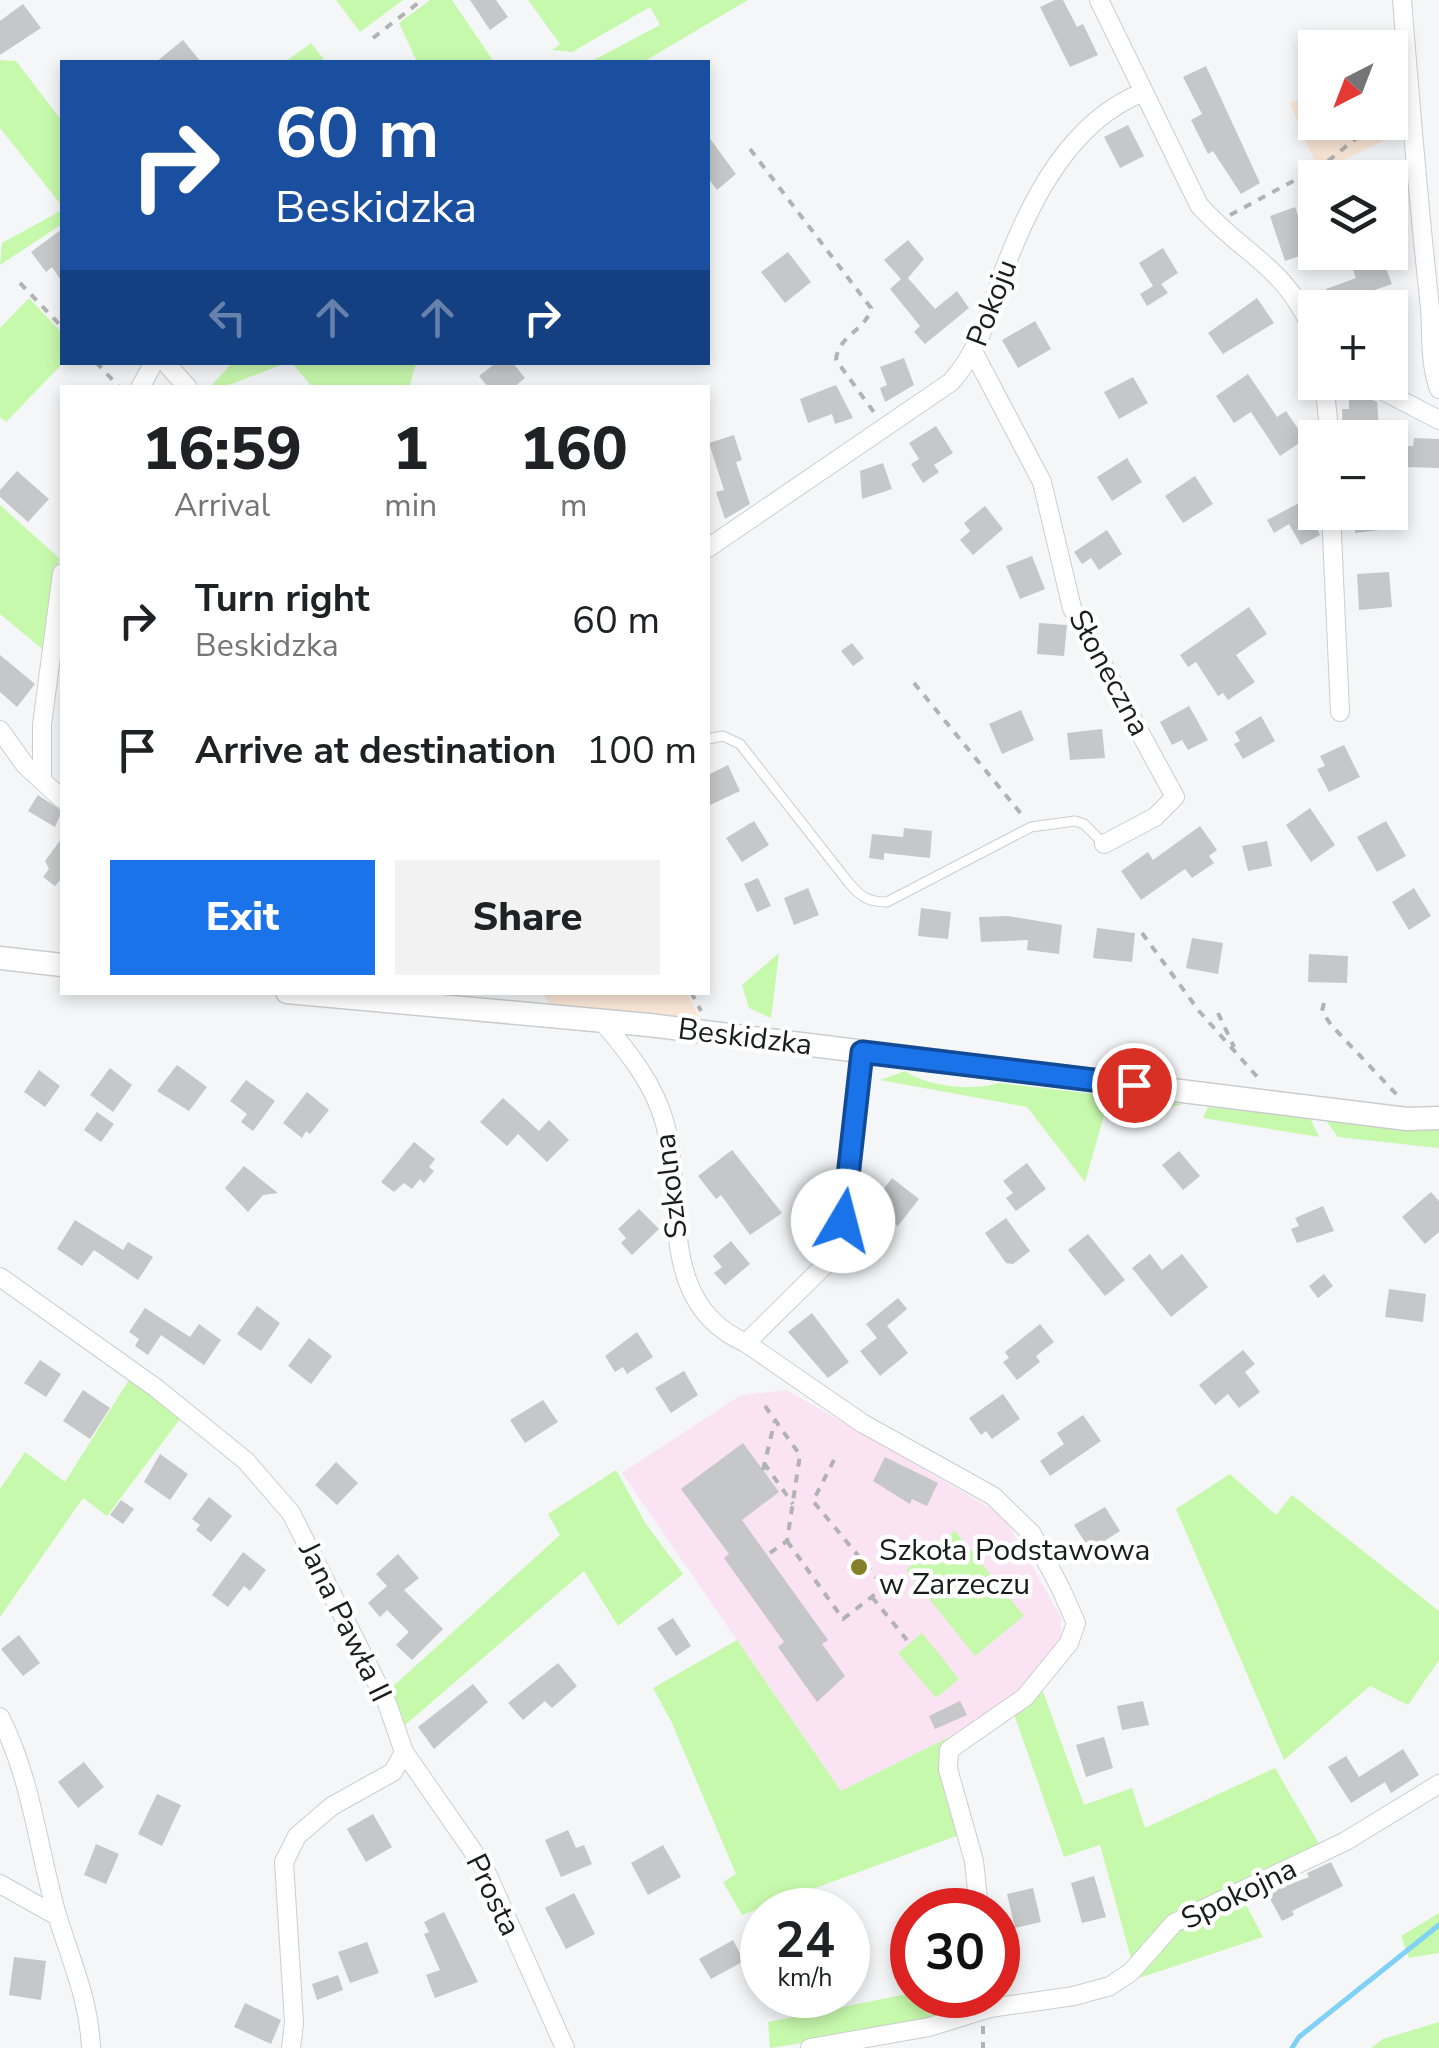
<!DOCTYPE html>
<meta charset="utf-8">
<style>
:root{--surface:#fff;--page:#f2f2f2;--text:#202124;--muted:#757577;--accent:#1a73e8}
body{margin:0;font-family:"Nunito Sans",sans-serif;background:var(--page);color:var(--text);height:100vh;display:flex;flex-direction:column;font-size:38px;white-space:nowrap}
*{box-sizing:border-box;margin:0}
p{font-size:32px;color:var(--muted)}
.icon{flex:none;width:55px;height:55px;fill:none;stroke:currentColor;stroke-width:2;stroke-linecap:round;stroke-linejoin:round}
.map{position:relative;flex:1;overflow:hidden}
.sheet{position:absolute;left:60px;top:385px;width:650px;height:610px;display:flex;flex-direction:column;background:var(--surface);border-radius:0px;box-shadow:0 5px 15px #0003}
.sheet>*{flex:none}
.guide{position:absolute;left:60px;top:60px;width:650px;height:305px;border-radius:0px;box-shadow:0 5px 15px #0003;background:#1a4fa0;color:#fff;overflow:hidden}
.needle{width:65px;rotate:222deg}
.fabs{position:absolute;left:1298px;top:30px;display:grid;gap:20px}
.fabs a{display:grid;place-items:center;width:110px;height:110px;border-radius:0px;background:var(--surface);box-shadow:0 5px 15px #0003;font-size:50px}
.speed{position:absolute;left:740px;top:1888px;display:flex;gap:20px;font-size:50px;font-weight:700;text-align:center}
.speed>*{display:grid;place-content:center;width:130px;height:130px;border-radius:50%;background:var(--surface);box-shadow:0 5px 15px #0003;line-height:1}
.speed small{font-size:25px;font-weight:400}
.speed .limit{border:15px solid #d22;background:#fff;color:#111}
.pin{position:absolute;display:grid;place-items:center;width:85px;height:85px;color:#fff;margin:-42px;border:5px solid #fff;border-radius:50%;box-shadow:0 2px 10px #0007}
.me{position:absolute;width:110px;margin:-55px;rotate:8deg;stroke-linejoin:round;filter:drop-shadow(0 0 8px #0008)}
.turn{display:flex;align-items:center;gap:35px;height:210px;padding:0 50px;font-size:45px}
.turn .icon{width:130px;height:130px;stroke-width:2.5}
.turn b{display:block;font-size:70px;line-height:85px}
.lanes{display:flex;align-items:center;height:95px;padding:0 50px;background:#0003;justify-content:center;gap:50px;direction:ltr}
.lanes .off{opacity:.35}
.eta{display:flex;justify-content:space-evenly;align-items:center;height:170px;text-align:center}
.eta b{font-size:60px;font-weight:800;line-height:70px}
.cta{display:flex;gap:20px;margin-top:auto;padding:20px 50px}
.cta a{flex:1;height:115px;border-radius:0px;background:var(--accent);color:#fff;font-size:40px;font-weight:800;line-height:115px;text-align:center}
.cta a+a{background:var(--page);color:var(--text)}
ul{padding:0;list-style:none}
li{display:flex;align-items:center;gap:30px;height:130px;padding:0 50px}
li div{flex:1}
li b{display:block;font-size:38px}
li em{font-style:normal}
.map>svg:first-child{display:block}
.commercial{fill:#fbe8d8}
.education{fill:#fae4f3}
.green{fill:#c7f9ad}
.lines{fill:none;stroke-linecap:round;stroke-linejoin:round}
.stream{stroke:#7fd1f6;stroke-width:5}
.building{fill:#c6c7c8}
.service-casing{stroke:#cccdce;stroke-width:11}
.minor-casing{stroke:#cccdce;stroke-width:20}
.tertiary-casing{stroke:#cccdce;stroke-width:25}
.path{stroke:#b1b2b2;stroke-width:4;stroke-dasharray:8 8;stroke-linecap:butt}
.service{stroke:#fff;stroke-width:9}
.minor{stroke:#fff;stroke-width:18}
.tertiary{stroke:#fff;stroke-width:22}
.route-casing{stroke:#114b97;stroke-width:25}
.route{stroke:#1a73e8;stroke-width:18}
.poi-dot{fill:#848027;stroke:#fff;stroke-width:4}
.labels{text-anchor:middle;dominant-baseline:central;stroke-width:9;stroke-linejoin:round;paint-order:stroke}
.street-label{font-size:30px;fill:#1b1c1c;stroke:#fff}
.poi-label{font-size:30px;fill:#1b1c1c;stroke:#fff;text-anchor:start}
</style>
<div class="map">
<svg width="1439" height="2048" viewBox="0 0 1439 2048">
<rect width="100%" height="100%" fill="#f5f6f7"/>
<path class="commercial" d="M1315,93V122H1390V105L1395,135L1319,172L1290,103Z
M542,993H687L698,1015L697,1020L551,1007Z"/>
<path class="education" d="M787,1390L1004,1516L1061,1618V1638L1018,1696L911,1759L841,1791L622,1473L741,1395Z"/>
<path class="green" d="M336,0H403L360,32Z
M430,0H452L494,62H417L399,23Z
M528,0H748L643,62H590L660,25L650,7L572,52L552,50L560,44Z
M311,43L326,62H285Z
M0,60L16,61L62,121V206L0,128Z
M62,210V224L0,265L2,243Z
M29,298L62,333L63,363L6,422L0,417V328Z
M232,363V362L286,363L224,387H210Z
M292,363H416L409,388L312,387Z
M0,505L59,558L46,652L0,614Z
M779,953L771,1018L749,1008L742,985Z
M905,1071C928,1087 973,1091 999,1083L1183,1104C1152,1113 1130,1104 1105,1112L1085,1182L1027,1107L880,1080Z
M1208,1107L1310,1118L1319,1137L1203,1118Z
M1324,1118L1439,1128V1148L1338,1137Z
M130,1378L183,1415L107,1516L83,1498L0,1617V1489L25,1452L65,1482Z
M616,1470L646,1524L683,1574L618,1626L584,1571L405,1725L390,1689L560,1535L548,1514Z
M1230,1474L1276,1515L1292,1495L1439,1611V1660L1408,1705L1370,1686L1284,1760L1176,1509Z
M955,1531L1024,1616L975,1656L906,1570Z
M922,1633L959,1679L936,1698L898,1653Z
M737,1640L841,1791L951,1736L941,1758L959,1835L742,1915L723,1882L736,1874L671,1721L653,1688Z
M1041,1686L1084,1805L1132,1788L1145,1828L1275,1768L1322,1849L1171,1918L1132,1962L1100,1845L1064,1857L1013,1711Z
M1242,1897L1263,1937L1130,1981L1179,1928Z
M1439,1913V1953L1409,1958L1401,1936Z
M912,1993L978,1995L965,2011L916,2025L770,2048L768,2022Z
M1439,2022V2048H1371L1383,2039Z"/>
<g class="lines">
<path class="stream" d="M1292,2048L1299,2037L1439,1925"/>
</g>
<path class="building" d="M470,0H496L508,17L490,30Z
M1055,0H1063L1077,27L1083,24L1098,55L1070,67L1040,7Z
M23,4L41,28L0,55V21Z
M183,40L201,62H156Z
M1206,66L1260,183L1241,194L1213,151L1208,154L1191,120L1202,114L1183,77Z
M1128,125L1144,156L1120,168L1104,137Z
M708,136L736,174L717,190L708,178Z
M1295,207L1311,252L1285,261L1270,216Z
M62,229V282L52,267L46,272L31,252Z
M908,240L924,259L908,278L935,309L957,291L969,308L925,344L914,332L920,326L890,289L901,279L884,260Z
M1163,248L1178,273L1161,284L1168,293L1147,306L1140,294L1153,286L1139,263Z
M788,252L811,282L785,303L761,272Z
M1374,252H1380L1392,284L1354,297L1356,304L1332,308L1326,289L1356,278L1350,261Z
M1257,298L1274,323L1223,354L1208,333Z
M1035,321L1051,349L1018,368L1002,340Z
M904,358L914,385L885,402L880,388L887,385L880,367Z
M497,362H512L525,378L513,388H489L479,376Z
M1248,374L1277,417L1286,411L1305,439L1280,456L1251,412L1234,423L1216,396Z
M1133,377L1148,403L1119,419L1104,392Z
M836,385L853,418L835,424L832,414L808,423L800,399Z
M1371,399L1377,402L1379,427H1367L1368,438H1343L1342,409H1349V400Z
M936,426L953,453L934,465L939,472L923,483L911,464L919,459L909,443Z
M734,435L742,460L736,462L750,504L725,519L716,492L724,490L709,443Z
M1414,438L1439,439V468L1404,467L1405,446H1413Z
M1127,458L1142,482L1112,501L1097,477Z
M883,463L892,489L862,499L860,471Z
M17,471L49,499L28,522L0,497V490Z
M1195,476L1213,504L1183,523L1165,496Z
M1303,501L1309,512L1274,533L1267,520Z
M985,506L1003,529L973,555L960,540L970,531L964,523Z
M1310,512L1320,535L1301,545L1289,524Z
M1356,512H1385L1387,529L1355,533Z
M1107,530L1122,554L1099,570L1091,558L1082,564L1074,552Z
M1032,556L1045,589L1020,599L1006,566Z
M1389,572L1392,607L1359,610L1357,574Z
M1249,607L1267,634L1236,655L1255,682L1228,700L1223,693L1218,696L1196,662L1188,667L1180,655Z
M1039,623L1067,625L1064,656L1037,654Z
M852,643L864,658L853,666L841,651Z
M0,655L35,684L17,707L0,692Z
M1189,706L1208,740L1188,750L1182,740L1172,745L1160,722Z
M1021,710L1034,740L1002,754L989,724Z
M1261,716L1275,741L1243,759L1234,744L1240,741L1235,732Z
M1102,729L1105,758L1070,760L1067,733Z
M1344,745L1360,777L1329,792L1317,769L1325,766L1320,756Z
M728,765L740,791L708,806V775Z
M38,795L62,811L55,827L28,811Z
M1310,808L1335,845L1311,862L1286,825Z
M754,821L769,845L742,862L726,838Z
M1386,821L1406,856L1377,872L1357,837Z
M1200,826L1217,850L1209,856L1214,863L1192,878L1185,869L1141,900L1121,871L1148,852L1153,860Z
M904,828L932,831L930,858L884,853V860L869,858L872,834L903,837Z
M62,838V878L55,886L43,877L49,869L45,861Z
M1267,841L1272,866L1248,871L1242,846Z
M758,878L771,906L757,912L744,884Z
M808,888L819,915L794,925L784,898Z
M1414,888L1431,916L1409,930L1392,902Z
M921,908L951,912L948,939L918,936Z
M1008,916L1062,925L1059,954L1027,950L1028,940L981,942L979,917Z
M1097,928L1135,933L1132,962L1093,958Z
M1192,938L1223,943L1218,974L1186,968Z
M1309,954L1348,956L1347,983L1308,982Z
M177,1065L207,1087L189,1111L157,1091Z
M110,1068L132,1085L113,1112L90,1095Z
M39,1070L60,1086L45,1107L24,1092Z
M246,1080L275,1101L253,1131L241,1122L247,1114L230,1101Z
M307,1092L329,1110L310,1134L306,1131L302,1138L283,1123Z
M503,1098L539,1131L549,1120L569,1140L547,1162L518,1134L507,1146L480,1122Z
M97,1112L114,1124L101,1142L84,1130Z
M414,1142L435,1159L429,1167L434,1171L424,1183L420,1179L412,1189L404,1183L394,1192L381,1182Z
M732,1150L782,1213L750,1235L721,1195L716,1199L698,1176Z
M1179,1151L1200,1176L1183,1190L1162,1165Z
M1027,1163L1046,1189L1016,1211L1006,1198L1013,1193L1003,1181Z
M244,1166L278,1193L263,1195L248,1212L225,1188Z
M892,1178L919,1199L898,1226L871,1206Z
M1431,1192L1439,1201V1232L1425,1244L1402,1217Z
M1323,1206L1334,1231L1297,1243L1291,1229L1299,1226L1295,1218Z
M639,1209L659,1229L632,1255L621,1243L626,1238L618,1229Z
M1006,1218L1030,1251L1013,1264L1006,1263L985,1233Z
M75,1220L123,1250L128,1242L153,1257L138,1280L94,1250L82,1266L57,1249Z
M1088,1234L1125,1280L1105,1296L1068,1250Z
M731,1241L750,1264L725,1285L714,1273L722,1267L713,1256Z
M1150,1254L1162,1270L1182,1254L1208,1287L1171,1317L1132,1268Z
M1324,1274L1333,1286L1318,1298L1309,1286Z
M1389,1289L1426,1294L1423,1322L1385,1317Z
M898,1298L907,1309L887,1326L908,1353L880,1376L860,1351L877,1338L866,1324Z
M257,1306L280,1323L261,1351L237,1334Z
M145,1308L190,1337L199,1324L221,1340L204,1365L161,1335L148,1355L135,1346L139,1339L129,1332Z
M812,1313L849,1362L828,1378L788,1332Z
M1040,1324L1054,1342L1036,1356L1040,1362L1017,1380L1003,1362L1009,1358L1005,1352Z
M637,1332L653,1357L627,1374L623,1367L615,1372L605,1356Z
M309,1338L332,1356L311,1384L288,1366Z
M1243,1350L1255,1364L1245,1372L1260,1392L1239,1408L1228,1394L1215,1405L1199,1385Z
M40,1360L61,1374L46,1397L24,1383Z
M684,1371L698,1395L671,1413L655,1388Z
M83,1390L110,1408L90,1439L63,1421Z
M1003,1394L1020,1419L992,1439L986,1431L981,1435L969,1418Z
M543,1400L558,1422L525,1443L510,1420Z
M1083,1415L1101,1441L1050,1476L1040,1461L1064,1444L1057,1433Z
M743,1443L779,1492L742,1520L828,1640L822,1644L845,1676L817,1702L778,1647L784,1642L724,1558L729,1554L681,1489Z
M160,1454L188,1474L170,1500L144,1482Z
M885,1457L938,1483L927,1506L912,1499L910,1504L873,1481Z
M336,1462L358,1483L337,1505L315,1485Z
M209,1497L232,1516L211,1542L196,1530L200,1525L192,1519Z
M121,1500L134,1509L123,1524L110,1515Z
M1105,1507L1120,1531L1090,1550L1074,1525Z
M243,1552L266,1570L250,1591L244,1586L228,1607L212,1595Z
M398,1554L419,1578L404,1590L443,1629L412,1660L396,1645L409,1632L387,1610L380,1617L368,1603L387,1586L376,1574Z
M673,1618L691,1646L676,1656L657,1628Z
M19,1635L40,1663L23,1676L1,1649Z
M558,1663L577,1686L552,1708L545,1701L523,1720L508,1703Z
M473,1684L488,1702L434,1749L418,1727Z
M960,1701L967,1715L935,1729L929,1716Z
M1143,1701L1149,1725L1122,1730L1117,1706Z
M1104,1737L1113,1768L1086,1777L1076,1745Z
M1403,1749L1419,1775L1391,1793L1385,1782L1351,1803L1328,1767L1346,1756L1359,1777Z
M84,1762L104,1787L78,1808L58,1782Z
M157,1794L181,1805L162,1846L138,1834Z
M373,1814L392,1847L366,1862L347,1829Z
M568,1830L576,1848L584,1845L592,1864L561,1877L545,1840Z
M96,1844L119,1854L106,1884L84,1875Z
M663,1845L681,1877L648,1895L631,1863Z
M1331,1862L1343,1886L1292,1911L1294,1915L1282,1921L1267,1893L1309,1877L1307,1873Z
M1094,1876L1106,1917L1082,1923L1071,1883Z
M1033,1888L1041,1922L1015,1928L1007,1894Z
M574,1893L595,1934L566,1949L545,1908Z
M444,1912L478,1982L435,1998L426,1975L440,1970L424,1934L429,1932L424,1922Z
M733,1940L744,1961L711,1979L699,1959Z
M367,1942L379,1973L350,1983L338,1952Z
M14,1957L46,1961L41,2000L9,1995Z
M338,1975L343,1990L317,2000L312,1984Z
M245,2003L281,2020L271,2044L234,2027Z"/>
<g class="lines">
<g class="service-casing">
<path id="service" d="M708,739L723,736L740,744L849,883C861,897 868,902 887,902L1031,827L1075,821L1084,824L1104,844"/>
</g>
<g class="minor-casing">
<path id="minor" d="M1099,0L1199,205C1245,257 1286,265 1315,336
M1402,0C1410,100 1418,199 1429,298C1433,330 1428,358 1439,389
M975,355L1042,482L1072,608L1175,797L1155,817L1104,844
M165,362L188,388
M1324,382L1330,438
M1366,382L1439,420
M140,388L154,362
M1331,512L1340,712
M708,548L951,382C982,347 990,308 1006,265C1032,197 1071,122 1141,93
M0,730L25,765L62,799
M42,780V725L62,573
M601,1020C627,1050 655,1085 665,1124C685,1201 656,1304 746,1343
M862,1052L843,1221L823,1267L746,1343L862,1423L993,1496L1032,1534L1061,1589L1076,1623L1069,1643L1025,1697L949,1750L948,1769L974,1861L979,1910
M0,1277L156,1388L246,1461L291,1513L387,1703L404,1752L393,1772L332,1806L297,1836L284,1862L294,2023L291,2048
M0,1717C32,1780 38,1849 57,1915C71,1961 89,1999 91,2048
M404,1752L484,1867L565,2048
M0,1884L57,1916
M810,2048L929,2027L990,2008L1074,1996L1110,1986L1131,1972L1174,1923L1346,1841L1439,1784"/>
</g>
<g class="tertiary-casing">
<path id="tertiary" d="M0,958L62,965
M287,992L649,1025L1407,1119L1439,1118"/>
</g>
<path class="path" d="M373,38L422,0
M750,149L871,308C866,331 838,335 836,360L876,415
M1230,215L1323,165L1359,136L1395,123
M20,283L62,327
M96,362L120,388
M914,683L1022,815
M1142,933L1199,1011L1260,1080
M691,992L701,1011
M1324,1003L1322,1011L1331,1025L1399,1097
M1218,1013L1234,1047
M765,1406L800,1455L787,1541L767,1555
M834,1460L813,1501L884,1587
M764,1463L793,1504
M763,1470L775,1420
M787,1541L843,1619L895,1579
M872,1597L907,1640
M983,2026V2048"/>
<use href="#service" class="service"/>
<use href="#minor" class="minor"/>
<use href="#tertiary" class="tertiary"/>
</g>
<g class="lines">
<g class="route-casing">
<path id="route" d="M843,1221L862,1052L1134,1085"/>
</g>
<use href="#route" class="route"/>
</g>
<circle class="poi-dot" cx="859" cy="1567" r="10"/>
<g class="labels">
<g class="street-label">
<text transform="translate(992 303) rotate(-69)">Pokoju</text>
<text transform="translate(1109 673) rotate(62)">Słoneczna</text>
<text transform="translate(745 1037) rotate(7)">Beskidzka</text>
<text transform="translate(671 1186) rotate(-97)">Szkolna</text>
<text transform="translate(345 1622) rotate(64)">Jana Pawła II</text>
<text transform="translate(1239 1894) rotate(-26)">Spokojna</text>
<text transform="translate(493 1895) rotate(64)">Prosta</text>
</g>
<g class="poi-label">
<text x="879" y="1550">Szkoła Podstawowa<tspan x="879" dy="34">w Zarzeczu</tspan></text>
</g>
</g>
</svg>
<div class="fabs">
<a><svg class="needle" viewBox="-14 -14 28 28"><path d="M0-13l5 13h-10z" fill="#e53935"/><path d="M0 13l5-13h-10z" fill="#757577"/></svg></a>
<a><svg class="icon" aria-label="layers" viewBox="0 0 24 24"><path d="M12 4l9 5-9 5-9-5zM3 14l9 5 9-5"/></svg></a>
<a>+</a>
<a>−</a>
</div>
<div class="speed"><div>24<small>km/h</small></div><div class="limit">30</div></div>
<div class="pin" style="left:1134px;top:1085px;background:#d93025"><svg class="icon" aria-label="arrive" viewBox="0 0 24 24"><path d="M6 21V4h12l-3 4 3 4H6"/></svg></div>
<svg class="me" style="left:843px;top:1221px" viewBox="-20 -20 40 40"><circle r="19" fill="#fff"/><path d="M0-13L10 11 0 6-10 11z" fill="#1a73e8"/></svg>
<div class="guide">
<div class="turn"><svg class="icon" aria-label="right" viewBox="0 0 24 24"><path d="M7 20v-9h11M14 6l5 5-5 5"/></svg><div><b>60 m</b>Beskidzka</div></div>
<div class="lanes"><svg class="icon off" aria-label="left" viewBox="0 0 24 24"><path d="M17 20v-9H6M10 6l-5 5 5 5"/></svg><svg class="icon off" aria-label="ahead" viewBox="0 0 24 24"><path d="M12 20V5M6 11l6-6 6 6"/></svg><svg class="icon off" aria-label="ahead" viewBox="0 0 24 24"><path d="M12 20V5M6 11l6-6 6 6"/></svg><svg class="icon" aria-label="right" viewBox="0 0 24 24"><path d="M7 20v-9h11M14 6l5 5-5 5"/></svg></div>
</div>
<section class="sheet">
<div class="eta">
<div><b>16:59</b><p>Arrival</p></div>
<div><b>1</b><p>min</p></div>
<div><b>160</b><p>m</p></div>
</div>
<ul>
<li><svg class="icon" aria-label="right" viewBox="0 0 24 24"><path d="M7 20v-9h11M14 6l5 5-5 5"/></svg><div><b>Turn right</b><p>Beskidzka</p></div><em>60 m</em></li>
<li><svg class="icon" aria-label="arrive" viewBox="0 0 24 24"><path d="M6 21V4h12l-3 4 3 4H6"/></svg><div><b>Arrive at destination</b></div><em>100 m</em></li>
</ul>
<div class="cta"><a>Exit</a><a>Share</a></div>
</section>
</div>
